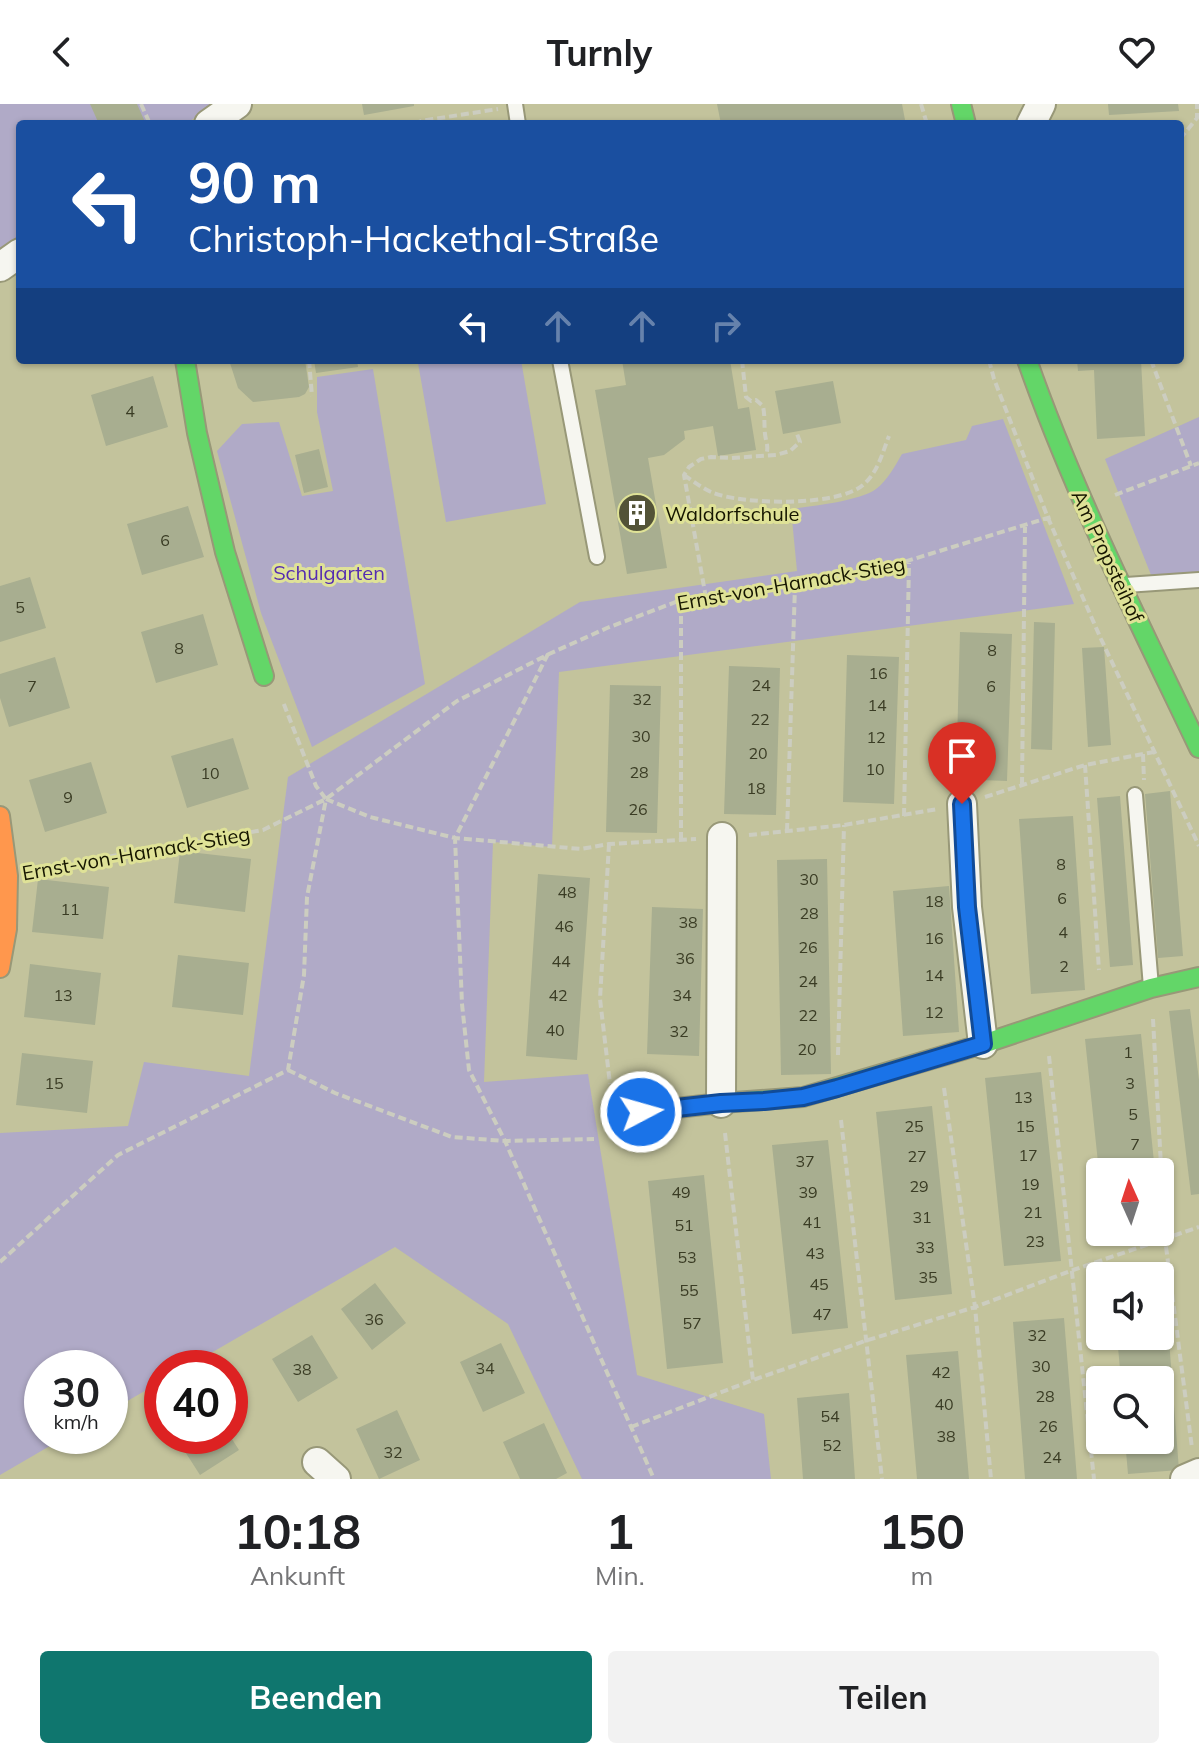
<!DOCTYPE html>
<html lang="de">
<meta charset="utf-8">
<style>
:root{--surface:#fff;--page:#f2f2f2;--text:#202124;--muted:#757577;--accent:#0f766e}
body{margin:0;font-family:Mulish,sans-serif;background:var(--page);color:var(--text);height:100vh;display:flex;flex-direction:column;font-size:30px;white-space:nowrap}
*{box-sizing:border-box;margin:0}
p{font-size:26px;color:var(--muted)}
.icon{flex:none;width:44px;height:44px;fill:none;stroke:currentColor;stroke-width:2;stroke-linecap:round;stroke-linejoin:round}
.map{position:relative;height:1375px;overflow:hidden}
.details{display:flex;flex-direction:column;background:var(--surface);flex:1}
.details>*{flex:none}
.hud{position:absolute;left:16px;top:16px;width:1168px;height:244px;border-radius:8px;box-shadow:0 2px 6px #0004;background:#1a4fa0;color:#fff;overflow:hidden}
.needle{width:52px;rotate:357deg}
.buttons{position:absolute;left:1086px;top:1054px;display:grid;gap:16px}
.buttons a{display:grid;place-items:center;width:88px;height:88px;border-radius:8px;background:var(--surface);box-shadow:0 2px 6px #0004;font-size:40px}
.speed{position:absolute;left:24px;top:1246px;display:flex;gap:16px;font-size:40px;font-weight:700;text-align:center}
.speed>*{display:grid;place-content:center;width:104px;height:104px;border-radius:50%;background:var(--surface);box-shadow:0 2px 6px #0004;line-height:1}
.speed small{font-size:20px;font-weight:400}
.speed .limit{border:12px solid #d22;background:#fff;color:#111}
.pin{position:absolute;display:grid;place-items:center;width:68px;height:68px;color:#fff;margin:-82px -34px;border-radius:50% 50% 50% 0;rotate:-45deg;box-shadow:0 0 8px #0007}
.pin .icon{rotate:45deg}
.me{position:absolute;width:88px;margin:-44px;rotate:84deg;stroke-linejoin:round;filter:drop-shadow(0 0 6px #0008)}
.turn{display:flex;align-items:center;gap:28px;height:168px;padding:0 40px;font-size:36px}
.turn .icon{width:104px;height:104px;stroke-width:2.5}
.turn b{display:block;font-size:56px;line-height:68px}
.lanes{display:flex;align-items:center;height:76px;padding:0 40px;background:#0003;justify-content:center;gap:40px;direction:ltr}
.lanes .off{opacity:.35}
.eta{display:flex;justify-content:space-evenly;align-items:center;height:136px;text-align:center}
.eta b{font-size:48px;font-weight:700;line-height:56px}
.cta{display:flex;gap:16px;margin-top:auto;padding:16px 40px}
.cta a{flex:1;height:92px;border-radius:8px;background:var(--accent);color:#fff;font-size:32px;font-weight:700;line-height:92px;text-align:center}
.cta a+a{background:var(--page);color:var(--text)}
header{display:flex;justify-content:space-between;align-items:center;height:104px;padding:0 40px;background:var(--surface);font-size:36px;font-weight:700}
.map>svg:first-child{display:block}
.green{fill:#b0aac7}
.building{fill:#a8ae90}
.lines{fill:none;stroke-linecap:round;stroke-linejoin:round}
.lane-casing{stroke:#989878;stroke-width:18}
.street-casing{stroke:#989878;stroke-width:32}
.fast-casing{stroke:#989878;stroke-width:22}
.slow-casing{stroke:#989878;stroke-width:22}
.path{stroke:#cccdc0;stroke-width:4;stroke-dasharray:8 4;stroke-linecap:butt}
.lane{stroke:#f6f6f0;stroke-width:14}
.street{stroke:#f6f6f0;stroke-width:28}
.fast{stroke:#63d668;stroke-width:18}
.slow{stroke:#ff974d;stroke-width:18}
.route-casing{stroke:#114b97;stroke-width:20}
.route{stroke:#1a73e8;stroke-width:14}
.labels{text-anchor:middle;dominant-baseline:central;stroke-width:6;stroke-linejoin:round;paint-order:stroke}
.number-label{font-size:16px;fill:#3a3c24}
.poi-label{font-size:20px;fill:#161600;stroke:#dfe297;text-anchor:start}
.street-label{font-size:20px;fill:#161600;stroke:#dfe297}
.park-label{font-size:20px;fill:#552cb2;stroke:#dfe297}
</style>
<header><svg class="icon" aria-label="back" viewBox="0 0 24 24"><path d="M15 5l-7 7 7 7"/></svg>Turnly<svg class="icon" aria-label="heart" viewBox="0 0 24 24"><path d="M12 20l-8-8c-3-5 5-10 8-4 3-6 11-1 8 4z"/></svg></header>
<div class="map">
<svg width="1199" height="1375" viewBox="0 0 1199 1375">
<rect width="100%" height="100%" fill="#c3c39c"/>
<path class="green" d="M0,0H214L186,20H20V138L0,152Z
M436,256H521L546,400L446,418L418,259Z
M373,265L425,580L312,643L261,509L217,347L242,320L279,318L302,392L333,387L317,308V273Z
M1199,313V471L1155,481L1105,355Z
M1003,315L1074,500L559,568L552,743L493,738L484,978L588,970L637,1271L764,1310L771,1375H582L508,1220L395,1143L185,1264H162V1277L110,1307V1264H42V1332H67L0,1371V1029L128,1022L144,958L249,972L288,673L580,498L797,467L791,405C812,402 860,397 876,385C887,377 895,362 902,350L966,336L972,322Z"/>
<path class="building" d="M90,0H137L145,18L140,20H99Z
M362,0H414V2L364,11Z
M717,0H902L905,16L898,18L899,20H721Z
M1108,0H1178L1179,7L1109,11Z
M229,256H305L309,283L305,290L299,293L253,298L238,284Z
M314,256H357L358,263L316,269Z
M622,256H730L738,305L749,303L756,346L718,352L713,322L684,327L685,335L664,351L648,354L667,464L627,470L595,286L626,281Z
M1077,256H1141L1145,332L1097,335L1094,266L1078,267Z
M153,272L168,323L106,342L91,291Z
M833,277L841,319L783,330L775,287Z
M319,345L328,383L304,389L295,351Z
M188,402L204,453L142,471L127,420Z
M30,473L46,524L0,538V482Z
M203,510L218,561L156,579L141,528Z
M1034,518L1055,519L1052,646L1031,645Z
M960,528L1012,530L1007,677L956,675Z
M1104,543L1111,641L1088,643L1082,544Z
M847,551L899,553L894,700L843,698Z
M55,553L70,604L9,623L0,594V570Z
M729,562L780,564L776,711L724,710Z
M610,581L661,582L657,729L606,728Z
M233,634L249,685L187,704L171,652Z
M91,658L107,709L45,728L29,676Z
M1170,687L1183,852L1158,854L1145,690Z
M1120,692L1133,861L1110,863L1097,694Z
M1073,712L1085,886L1031,890L1019,715Z
M180,747L251,755L245,808L174,799Z
M827,755L831,970L781,971L777,756Z
M538,770L590,774L577,956L526,952Z
M38,775L109,783L103,835L32,828Z
M949,782L959,928L903,932L893,787Z
M652,803L703,805L699,952L647,950Z
M178,851L249,859L243,911L172,903Z
M30,860L101,869L95,921L24,913Z
M1190,905L1199,976V1090L1191,1091L1169,907Z
M1141,930L1155,1068H1099L1085,935Z
M22,949L93,957L87,1009L16,1001Z
M1041,968L1061,1157L1004,1162L985,974Z
M932,1002L952,1190L895,1196L876,1008Z
M828,1036L848,1224L792,1230L772,1041Z
M704,1071L723,1259L667,1265L648,1077Z
M375,1179L406,1219L372,1246L341,1205Z
M1160,1183H1165L1179,1366L1128,1370L1125,1336H1160V1276H1121L1117,1232H1160Z
M1064,1214L1077,1375H1025L1013,1218Z
M312,1231L338,1274L298,1298L272,1255Z
M501,1239L525,1289L483,1308L460,1258Z
M958,1247L969,1375H917L906,1251Z
M849,1289L855,1375H803L797,1294Z
M397,1306L420,1356L379,1375L356,1325Z
M544,1319L567,1369L556,1375H520L503,1338Z
M175,1332H230L239,1346L200,1371Z"/>
<g class="lines">
<g class="lane-casing">
<path id="lane" d="M515,0L518,20
M560,256L597,453
M1126,481L1199,476
M1135,691L1151,883"/>
</g>
<g class="street-casing">
<path id="street" d="M209,20L237,0
M1031,20L1041,0
M0,163L20,149
M962,700L967,803L983,940
M721,999L722,733
M317,1358L336,1375
M1185,1375L1199,1369"/>
</g>
<g class="fast-casing">
<path id="fast" d="M961,0L966,20
M185,256L197,329L225,448L264,572
M1027,256C1074,390 1138,516 1199,644
M614,1011L721,999L803,993L983,940L1151,884L1199,873"/>
</g>
<g class="slow-casing">
<path id="slow" d="M0,712L8,772L7,825L0,864"/>
</g>
<path class="path" d="M141,0L150,20
M921,0L927,20
M414,20L421,17L498,5
M1180,35L1197,14V0
M309,256L312,292
M742,256L746,293L751,297L756,296L763,302C765,312 764,320 765,330C766,339 769,342 766,351
M989,256L994,275L1048,414L1101,535L1199,742
M1151,256L1191,362
M684,371C693,377 702,384 711,388C741,401 837,403 863,381C878,368 882,350 889,332
M1115,391L1199,359
M706,494L684,371L689,363L701,355L711,353L731,354L776,351L790,347L800,338L796,327
M548,550L455,734L462,900L469,966L505,1037L594,1035
M1143,650L1144,676
M1085,661L1099,866
M1022,681L1025,423
M985,693L1085,661L1154,648
M326,695L370,713L455,734L581,745L609,740L696,735
M904,712L909,459
M787,727L795,482
M749,731L844,721L938,705
M681,736V496
M609,740L600,895L610,980
M38,765L263,726L326,695L457,597L549,550L607,524L681,496L795,482L871,468L1054,412
M1153,915L1165,1135L1192,1344
M838,951L844,721
M1049,952L1094,1375
M288,966L335,989L452,1033L505,1037L654,1375
M944,984L975,1203L991,1375
M841,1016L882,1375
M725,1029L753,1276
M0,1158L118,1051L288,966L304,871L307,793L326,695L316,682L283,598
M631,1323L753,1276L865,1237L975,1203L1073,1166L1199,1123"/>
<use href="#lane" class="lane"/>
<use href="#street" class="street"/>
<use href="#fast" class="fast"/>
<use href="#slow" class="slow"/>
</g>
<g class="lines">
<g class="route-casing">
<path id="route" d="M641,1008L721,999L764,997L803,993L837,984L983,940L967,803L962,700"/>
</g>
<use href="#route" class="route"/>
</g>
<defs>
<g id="building-disc" transform="scale(2)"><circle r="9.5" fill="#535337" stroke="#dfe297"/><path d="M-4-6H4V6H1V3H-1V6H-4ZM-2.5-4.3h1.7v1.8h-1.7ZM.8-4.3h1.7v1.8H.8ZM-2.5-1h1.7V.8h-1.7ZM.8-1h1.7V.8H.8Z" fill="#fff"/></g>
</defs>
<g fill-rule="evenodd">
<use href="#building-disc" x="637" y="409"/>
</g>
<g class="labels">
<g class="number-label">
<text x="130" y="307">4</text>
<text x="165" y="436">6</text>
<text x="20" y="503">5</text>
<text x="179" y="544">8</text>
<text x="992" y="546">8</text>
<text x="878" y="569">16</text>
<text x="761" y="581">24</text>
<text x="32" y="582">7</text>
<text x="991" y="582">6</text>
<text x="642" y="595">32</text>
<text x="877" y="601">14</text>
<text x="760" y="615">22</text>
<text x="641" y="632">30</text>
<text x="876" y="633">12</text>
<text x="758" y="649">20</text>
<text x="875" y="665">10</text>
<text x="639" y="668">28</text>
<text x="210" y="669">10</text>
<text x="756" y="684">18</text>
<text x="68" y="693">9</text>
<text x="638" y="705">26</text>
<text x="1061" y="760">8</text>
<text x="809" y="775">30</text>
<text x="567" y="788">48</text>
<text x="1062" y="794">6</text>
<text x="934" y="797">18</text>
<text x="70" y="805">11</text>
<text x="809" y="809">28</text>
<text x="688" y="818">38</text>
<text x="564" y="822">46</text>
<text x="1063" y="828">4</text>
<text x="934" y="834">16</text>
<text x="808" y="843">26</text>
<text x="685" y="854">36</text>
<text x="561" y="857">44</text>
<text x="1064" y="862">2</text>
<text x="934" y="871">14</text>
<text x="808" y="877">24</text>
<text x="63" y="891">13</text>
<text x="558" y="891">42</text>
<text x="682" y="891">34</text>
<text x="934" y="908">12</text>
<text x="808" y="911">22</text>
<text x="555" y="926">40</text>
<text x="679" y="927">32</text>
<text x="807" y="945">20</text>
<text x="1128" y="948">1</text>
<text x="54" y="979">15</text>
<text x="1130" y="979">3</text>
<text x="1023" y="993">13</text>
<text x="1133" y="1010">5</text>
<text x="914" y="1022">25</text>
<text x="1025" y="1022">15</text>
<text x="1135" y="1040">7</text>
<text x="1028" y="1051">17</text>
<text x="917" y="1052">27</text>
<text x="805" y="1057">37</text>
<text x="1030" y="1080">19</text>
<text x="919" y="1082">29</text>
<text x="681" y="1088">49</text>
<text x="808" y="1088">39</text>
<text x="1033" y="1108">21</text>
<text x="922" y="1113">31</text>
<text x="812" y="1118">41</text>
<text x="684" y="1121">51</text>
<text x="1035" y="1137">23</text>
<text x="925" y="1143">33</text>
<text x="815" y="1149">43</text>
<text x="687" y="1153">53</text>
<text x="928" y="1173">35</text>
<text x="819" y="1180">45</text>
<text x="689" y="1186">55</text>
<text x="822" y="1210">47</text>
<text x="374" y="1215">36</text>
<text x="692" y="1219">57</text>
<text x="1037" y="1231">32</text>
<text x="1041" y="1262">30</text>
<text x="485" y="1264">34</text>
<text x="302" y="1265">38</text>
<text x="941" y="1268">42</text>
<text x="1045" y="1292">28</text>
<text x="944" y="1300">40</text>
<text x="830" y="1312">54</text>
<text x="1048" y="1322">26</text>
<text x="946" y="1332">38</text>
<text x="832" y="1341">52</text>
<text x="393" y="1348">32</text>
<text x="1052" y="1353">24</text>
</g>
<g class="poi-label">
<text x="665" y="409">Waldorfschule</text>
</g>
<g class="street-label">
<text transform="translate(1108 452) rotate(65)">Am Propsteihof</text>
<text transform="translate(791 479) rotate(-10)">Ernst-von-Harnack-Stieg</text>
<text transform="translate(136 749) rotate(-10)">Ernst-von-Harnack-Stieg</text>
</g>
<g class="park-label">
<text x="329" y="468">Schulgarten</text>
</g>
</g>
</svg>
<div class="buttons">
<a><svg class="needle" viewBox="-14 -14 28 28"><path d="M0-13l5 13h-10z" fill="#e53935"/><path d="M0 13l5-13h-10z" fill="#757577"/></svg></a>
<a><svg class="icon" aria-label="sound" viewBox="0 0 24 24"><path d="M4 9h4l5-4v14l-5-4H4zM17 9q2 3 0 6"/></svg></a>
<a><svg class="icon" aria-label="search" viewBox="0 0 24 24"><circle cx="10" cy="10" r="6"/><path d="M15 15l6 6"/></svg></a>
</div>
<div class="speed"><div>30<small>km/h</small></div><div class="limit">40</div></div>
<div class="pin" style="left:962px;top:700px;background:#d93025"><svg class="icon" aria-label="arrive" viewBox="0 0 24 24"><path d="M6 21V4h12l-3 4 3 4H6"/></svg></div>
<svg class="me" style="left:641px;top:1008px" viewBox="-20 -20 40 40"><circle r="17" fill="#1a73e8" stroke="#fff" stroke-width="3"/><path d="M0-11L8 9 0 5-8 9z" fill="#fff"/></svg>
<div class="hud">
<div class="turn"><svg class="icon" aria-label="left" viewBox="0 0 24 24"><path d="M17 20v-9H6M10 6l-5 5 5 5"/></svg><div><b>90 m</b>Christoph-Hackethal-Straße</div></div>
<div class="lanes"><svg class="icon" aria-label="left" viewBox="0 0 24 24"><path d="M17 20v-9H6M10 6l-5 5 5 5"/></svg><svg class="icon off" aria-label="ahead" viewBox="0 0 24 24"><path d="M12 20V5M6 11l6-6 6 6"/></svg><svg class="icon off" aria-label="ahead" viewBox="0 0 24 24"><path d="M12 20V5M6 11l6-6 6 6"/></svg><svg class="icon off" aria-label="right" viewBox="0 0 24 24"><path d="M7 20v-9h11M14 6l5 5-5 5"/></svg></div>
</div>
</div>
<section class="details">
<div class="eta">
<div><b>10:18</b><p>Ankunft</p></div>
<div><b>1</b><p>Min.</p></div>
<div><b>150</b><p>m</p></div>
</div>
<div class="cta"><a>Beenden</a><a>Teilen</a></div>
</section>
